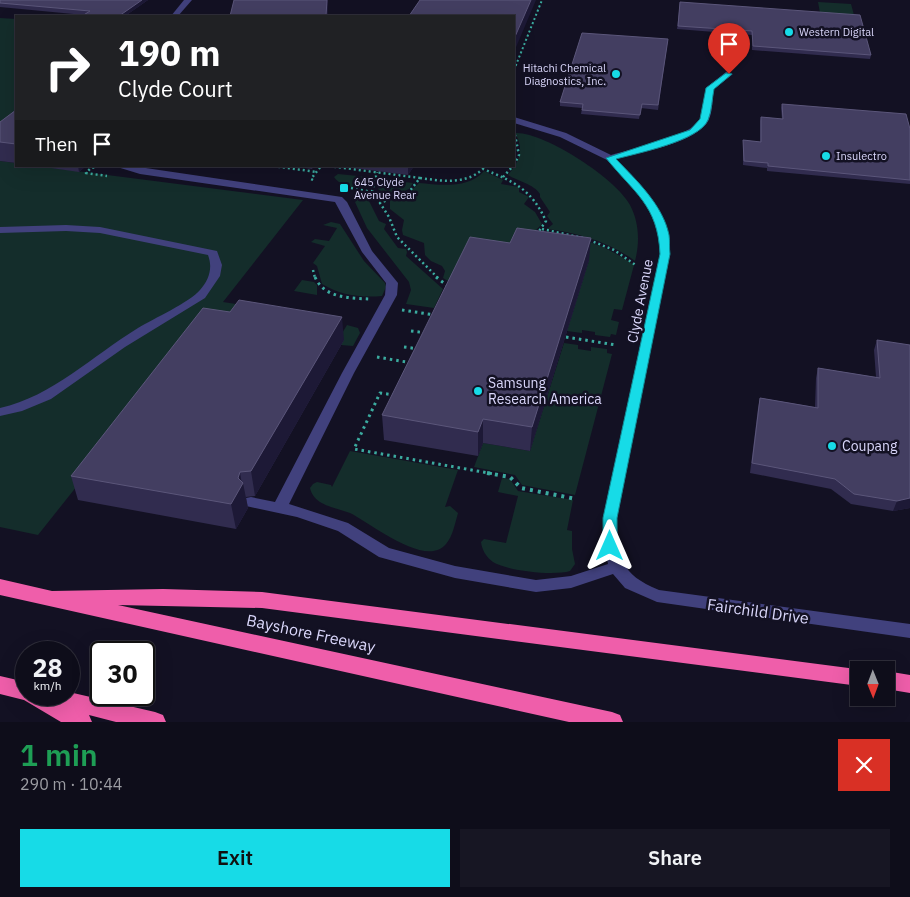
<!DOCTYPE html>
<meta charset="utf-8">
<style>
:root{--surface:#0e0d1a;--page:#171623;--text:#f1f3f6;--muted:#9b9ca2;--line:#2e2d39;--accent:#17dbe7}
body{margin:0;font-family:"IBM Plex Sans",sans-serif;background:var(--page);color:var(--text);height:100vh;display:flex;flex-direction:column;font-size:19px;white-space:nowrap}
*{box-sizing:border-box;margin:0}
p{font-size:16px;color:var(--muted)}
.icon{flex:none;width:28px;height:28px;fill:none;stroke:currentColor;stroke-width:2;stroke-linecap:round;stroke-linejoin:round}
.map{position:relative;height:722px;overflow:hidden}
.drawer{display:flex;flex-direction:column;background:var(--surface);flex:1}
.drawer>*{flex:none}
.hud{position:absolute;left:15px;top:15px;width:500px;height:152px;border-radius:0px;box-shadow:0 5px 20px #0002,0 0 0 1px var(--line);background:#202124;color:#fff;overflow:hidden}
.needle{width:32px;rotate:179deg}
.controls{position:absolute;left:850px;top:661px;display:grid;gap:10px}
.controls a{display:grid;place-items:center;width:45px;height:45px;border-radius:0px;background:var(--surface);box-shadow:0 5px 20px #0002,0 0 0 1px var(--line);font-size:25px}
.speed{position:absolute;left:15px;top:641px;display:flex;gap:10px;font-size:25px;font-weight:700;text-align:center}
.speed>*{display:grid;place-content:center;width:65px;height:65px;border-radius:50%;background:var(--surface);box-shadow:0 5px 20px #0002,0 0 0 1px var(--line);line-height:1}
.speed small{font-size:12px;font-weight:400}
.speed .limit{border:2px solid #111;border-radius:8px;background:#fff;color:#111}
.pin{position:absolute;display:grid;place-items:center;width:42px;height:42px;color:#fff;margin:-51px -21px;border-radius:50% 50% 50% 0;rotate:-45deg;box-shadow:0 0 5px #0007}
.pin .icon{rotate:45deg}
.me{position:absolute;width:55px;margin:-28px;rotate:0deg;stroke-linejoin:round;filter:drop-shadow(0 0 4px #0008)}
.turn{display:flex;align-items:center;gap:18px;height:105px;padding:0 20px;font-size:22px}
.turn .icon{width:65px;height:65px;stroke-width:2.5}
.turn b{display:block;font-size:35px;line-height:42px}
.then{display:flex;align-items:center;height:48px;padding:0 20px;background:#0003;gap:10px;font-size:19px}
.round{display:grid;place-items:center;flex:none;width:52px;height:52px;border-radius:0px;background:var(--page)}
.head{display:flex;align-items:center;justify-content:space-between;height:85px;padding:0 20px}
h1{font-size:30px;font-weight:600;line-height:38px;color:#1e9e55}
.primary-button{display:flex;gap:10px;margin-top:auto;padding:10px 20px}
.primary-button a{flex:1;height:58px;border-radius:0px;background:var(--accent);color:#111;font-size:20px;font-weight:600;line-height:58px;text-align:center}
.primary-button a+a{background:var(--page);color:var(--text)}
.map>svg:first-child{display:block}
.green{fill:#142d2b}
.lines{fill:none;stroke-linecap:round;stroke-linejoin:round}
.path-far3{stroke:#3bab9f;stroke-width:2;stroke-dasharray:2 2.5;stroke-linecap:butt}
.path-far2{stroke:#3bab9f;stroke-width:2.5;stroke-dasharray:2 3;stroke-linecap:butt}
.path-far1{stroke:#3bab9f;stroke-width:3;stroke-dasharray:2.5 4;stroke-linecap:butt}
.path{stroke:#3bab9f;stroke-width:4;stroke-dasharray:3 5;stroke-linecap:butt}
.minor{fill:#41417d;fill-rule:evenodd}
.highway{fill:#ef5eaa;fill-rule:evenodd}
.wall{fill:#312c4f}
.shaded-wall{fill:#1d1936}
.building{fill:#433e61;stroke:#5b567a}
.route{fill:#17dbe7;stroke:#0f8e96}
.poi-dot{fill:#17dbe7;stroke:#131123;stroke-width:2}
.labels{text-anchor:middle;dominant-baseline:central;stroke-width:5;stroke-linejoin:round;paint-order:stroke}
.far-poi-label{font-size:11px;fill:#dad7fb;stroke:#131123;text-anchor:start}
.street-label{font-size:14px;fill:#dad7fb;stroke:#131123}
.poi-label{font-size:14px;fill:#dad7fb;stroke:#131123;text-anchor:start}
.near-street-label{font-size:16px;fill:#dad7fb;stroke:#131123}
</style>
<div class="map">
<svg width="910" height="722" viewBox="0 0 910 722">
<rect width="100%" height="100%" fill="#131123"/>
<path class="green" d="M818,2L851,4L854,15L820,13Z
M0,18L16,19V129L0,141Z
M515,133C543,131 617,179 630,205C639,222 640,242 635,261C609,242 579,233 547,229L553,224L547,216L550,212L540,197V194C534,184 517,181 508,175C519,161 525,151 515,133Z
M0,161L16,163V166H37L303,200L223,302L249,306L341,335L347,325L358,328L360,333L353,346L341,345L343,340L201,330L38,535L0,527Z
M484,171L503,180L501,184L519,187V192L529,197L524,204L535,212L542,224L536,230L453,284L443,278L445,271L442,266L431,261L425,255L424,243L403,235L402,230L404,220L390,209V201L409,193L419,183C440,185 469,189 484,171Z
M338,174L368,177V185C358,190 341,187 334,177Z
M381,179L413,183L409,189L389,198L378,189Z
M359,197L368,199L379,221L386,224L384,229L398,248L406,249L407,252L406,256L443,289L434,308L406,304L411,290L409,282L367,228L355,202Z
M331,222L340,224L364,261L385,283L386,287L382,296C361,298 340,295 322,284L317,266L313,263L325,246L311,242L315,239L329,241L337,228L323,225Z
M546,232C579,236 607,246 634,265L622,310L614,309L611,320L619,322L616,335L611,334L610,337L595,335V332L582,330V333L567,331L589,260L544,233Z
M302,280L314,282L317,285V295L294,291Z
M564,343L578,345V349L591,351V347L607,349V353L612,354L575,495L522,485L515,475L474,467L483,443L530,451Z
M350,451L458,470L445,507L450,506L458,513C455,523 453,536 446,544C426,569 369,522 350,513C335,507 314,506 310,488L313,484L317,482L331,485L332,487Z
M502,478L510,479L518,491L573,500L567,530L572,531V549L575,564L570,571C554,576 507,571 493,562C486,557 482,550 481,542L484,539L506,543L518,496L498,492Z"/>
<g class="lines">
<path class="path-far3" d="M514,70L542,0"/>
<path class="path-far2" d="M514,165L519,155L515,135
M99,166L91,168L86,173L107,176
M273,166L317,172
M329,166L420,178
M503,177L513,166
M313,180L311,179L321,166
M351,188L372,192L380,203
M372,192L377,172
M542,229L583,238
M589,240L614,250L637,266
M313,270L315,278
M438,278L397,237L389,217L380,203L409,192L420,178C442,181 465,185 483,169C515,182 531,189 546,221L537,234"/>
<path class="path-far1" d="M315,277C324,298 349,298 369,299
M436,277L449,287
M402,310L435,315
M411,331L427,333
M566,337L616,345
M404,347L419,349
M377,357L412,363
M395,395L380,393L354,449L494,474"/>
<path class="path" d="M487,473L510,477L521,488L576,499"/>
<path class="minor" d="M184,0H192L178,16H171Z
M726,72L733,74L714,89C712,100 713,114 707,123C691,144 641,152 616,159C646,190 668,209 670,254L617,518C618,558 620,574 659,590L910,624V638L657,602L625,588L613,574L571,588L536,592L455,578L379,557L338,531L297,517L246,506L244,502L246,498L251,497L275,502L342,373L385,295L386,283L362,252L335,202L140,174L114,166H132L342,197L347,202L372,251L398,283L397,295L354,373L289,504L348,523L389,548L455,566L536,580L571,576L608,564L604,545L603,518L660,254L659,235L652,216L642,197L607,160L560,137L514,123V117L566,133L611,155C631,149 691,137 700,119C705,110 704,98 706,88Z
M66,225L100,227L217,251L222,265L220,276L205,298L125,347L51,399L22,411L0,416V408C53,396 92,356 138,328C153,319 190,302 200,290C209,280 213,268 208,255L100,233L66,231L0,233V227Z"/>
<path class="highway" d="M0,579L52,591L163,589L262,592L864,670H859V686L262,608L118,605L612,712L620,715L623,722H569L0,595Z
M886,671L910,675V693L886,689Z
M0,676L26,682V695H69V692L155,712L163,715L166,722H116L89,715L92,722H61L24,700L0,694Z"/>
</g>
<path class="wall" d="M0,0H148L125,16H82L84,15L0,7Z
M680,2L871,55L870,59L752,50V35L677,29Z
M668,39L658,110L641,108L639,119L581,114L582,108L560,106V102Z
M782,104L910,129V184L767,171V168L743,165V140L760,142V121L761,117L782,119L781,108Z
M16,110V163L0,161V122Z
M37,166H86L79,172Z
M292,166H314L312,169Z
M337,166H414L408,175Z
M589,260L530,451L483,443L478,456L384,440L382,415Z
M344,340L255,496L246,497L248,508L236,529L78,500L71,476Z
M877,340L910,508L893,511L851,504L831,489L750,473L758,408L760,398L815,407L816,378L818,368L876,377L874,350Z"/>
<path class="shaded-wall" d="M142,0H148L125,16H119Z
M327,0H328V16H326Z
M531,0H536L514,52V39Z
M78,166H86L79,172Z
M408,166H414L408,175Z
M591,238L589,260L530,451L532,427Z
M342,317L344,340L255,496L251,471Z
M483,419V443L478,456V432Z
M240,472L242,485L243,483L248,508L236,529L231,504Z
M910,498V508L893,511L897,501Z"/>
<path class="building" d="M0,0H142L119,16H82L90,11L0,3Z
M234,0H327L326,16H230Z
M420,0H531L514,39V16H409Z
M680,2L860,15L871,55L753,46L752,31L678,26Z
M582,33L668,39L658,105L642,104L640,115L582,110L583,104L560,102Z
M782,104L906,114L910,129V180L768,166V163L744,161L743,140L761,142V117L783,119Z
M16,110V144L0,142V122Z
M517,228L591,238L532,427L483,419L478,432L382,415L470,237L510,243Z
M239,300L342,317L251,471L240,472L238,478L243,483L231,504L71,476L203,308L230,312Z
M877,340L910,345V498L897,501L854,494L835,479L752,463L760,398L818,408V368L880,378Z"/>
<path class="route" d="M726,73L732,74L714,89C712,98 712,111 708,120C699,141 638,153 616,159C636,180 663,205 669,235C670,241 669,248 670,254L617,518V546L615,549L610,551L605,549L603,546V518L660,254C658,205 634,193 606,158L690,130L700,119L706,88Z"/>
<g class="poi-dot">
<circle cx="789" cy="32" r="5"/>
<circle cx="616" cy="74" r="5"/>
<circle cx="826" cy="156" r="5"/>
<rect x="339" y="183" width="10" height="10" rx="2.5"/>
<circle cx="478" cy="391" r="5"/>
<circle cx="832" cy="446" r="5"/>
</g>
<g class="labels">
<g class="far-poi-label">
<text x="799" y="32">Western Digital</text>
<text x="606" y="68" text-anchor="end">Hitachi Chemical<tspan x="606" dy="13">Diagnostics, Inc.</tspan></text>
<text x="836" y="156">Insulectro</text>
<text x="354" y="182">645 Clyde<tspan x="354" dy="13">Avenue Rear</tspan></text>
</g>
<g class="street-label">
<text transform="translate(640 301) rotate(-79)">Clyde Avenue</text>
</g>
<g class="poi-label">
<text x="488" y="383">Samsung<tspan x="488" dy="16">Research America</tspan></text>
<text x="842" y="446">Coupang</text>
</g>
<g class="near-street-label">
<text transform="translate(758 611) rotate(8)">Fairchild Drive</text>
<text transform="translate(311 633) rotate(12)">Bayshore Freeway</text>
</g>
</g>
</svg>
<div class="controls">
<a><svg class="needle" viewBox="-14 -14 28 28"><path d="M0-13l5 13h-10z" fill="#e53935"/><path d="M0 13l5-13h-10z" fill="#9b9ca2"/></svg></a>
</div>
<div class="speed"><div>28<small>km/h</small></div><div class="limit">30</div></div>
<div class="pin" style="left:729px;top:74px;background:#d93025"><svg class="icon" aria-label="arrive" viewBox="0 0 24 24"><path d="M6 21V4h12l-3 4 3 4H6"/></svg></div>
<svg class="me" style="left:610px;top:546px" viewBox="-20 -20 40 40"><path d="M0-17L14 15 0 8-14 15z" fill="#17dbe7" stroke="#fff" stroke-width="4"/></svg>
<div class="hud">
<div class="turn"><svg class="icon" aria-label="right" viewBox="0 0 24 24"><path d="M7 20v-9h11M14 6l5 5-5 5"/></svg><div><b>190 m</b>Clyde Court</div></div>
<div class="then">Then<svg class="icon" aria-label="arrive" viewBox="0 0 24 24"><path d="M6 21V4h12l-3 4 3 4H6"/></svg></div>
</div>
</div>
<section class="drawer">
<div class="head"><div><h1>1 min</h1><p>290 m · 10:44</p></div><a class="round" style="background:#d93025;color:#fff"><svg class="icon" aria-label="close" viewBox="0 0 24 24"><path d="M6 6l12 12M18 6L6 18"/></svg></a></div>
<div class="primary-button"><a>Exit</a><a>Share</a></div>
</section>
